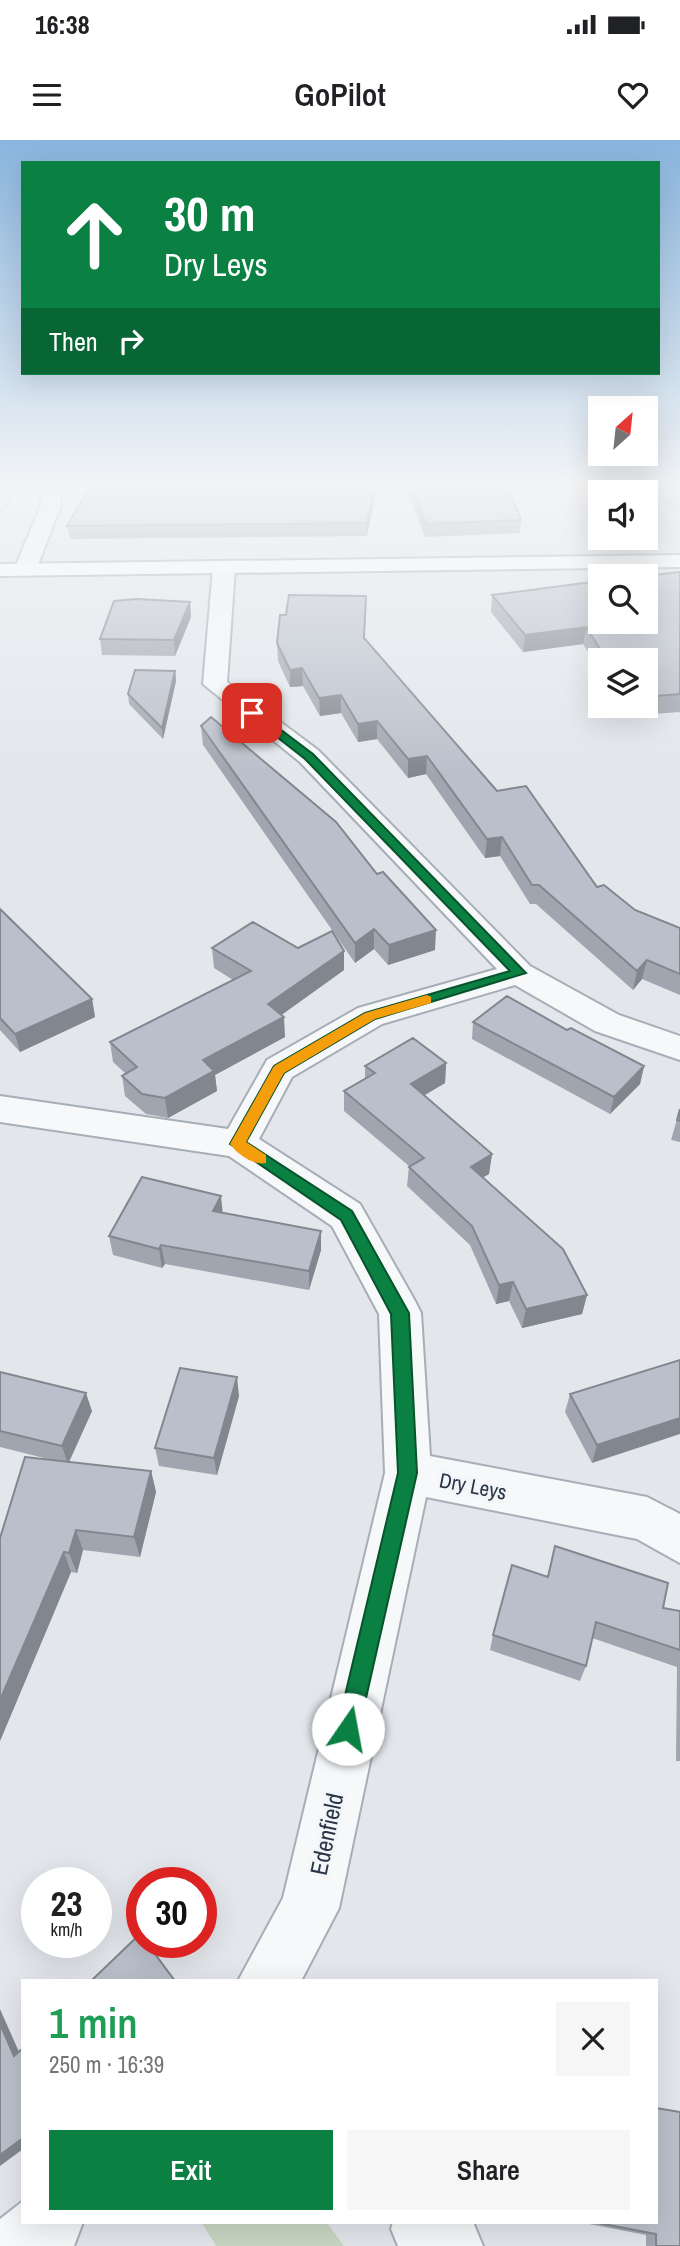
<!DOCTYPE html>
<meta charset="utf-8">
<style>
:root{--surface:#fff;--page:#f6f6f6;--text:#202124;--muted:#757577;--accent:#0b8043}
body{margin:0;font-family:"Archivo Narrow",sans-serif;background:var(--page);color:var(--text);height:100vh;display:flex;flex-direction:column;font-size:26px;white-space:nowrap}
*{box-sizing:border-box;margin:0}
p{font-size:23px;color:var(--muted)}
.icon{flex:none;width:38px;height:38px;fill:none;stroke:currentColor;stroke-width:2;stroke-linecap:round;stroke-linejoin:round}
.map{position:relative;flex:1;overflow:hidden}
.details{position:absolute;left:21px;top:1839px;width:637px;height:245px;display:flex;flex-direction:column;background:var(--surface);border-radius:0px;box-shadow:0 7px 28px #0002}
.details>*{flex:none}
.guide{position:absolute;left:21px;top:21px;width:639px;height:214px;border-radius:0px;box-shadow:0 7px 28px #0002;background:#0b8043;color:#fff;overflow:hidden}
.needle{width:46px;rotate:27deg}
.buttons{position:absolute;left:588px;top:256px;display:grid;gap:14px}
.buttons a{display:grid;place-items:center;width:70px;height:70px;border-radius:0px;background:var(--surface);box-shadow:0 7px 28px #0002;font-size:35px}
.speed{position:absolute;left:21px;top:1727px;display:flex;gap:14px;font-size:35px;font-weight:700;text-align:center}
.speed>*{display:grid;place-content:center;width:91px;height:91px;border-radius:50%;background:var(--surface);box-shadow:0 7px 28px #0002;line-height:1}
.speed small{font-size:18px;font-weight:400}
.speed .limit{border:10px solid #d22;background:#fff;color:#111}
.pin{position:absolute;display:grid;place-items:center;width:60px;height:60px;color:#fff;margin:-30px;border-radius:14px;box-shadow:0 4px 10px #0006}
.me{position:absolute;width:77px;margin:-38px;rotate:12deg;stroke-linejoin:round;filter:drop-shadow(0 0 5px #0008)}
.turn{display:flex;align-items:center;gap:24px;height:147px;padding:0 28px;font-size:32px}
.turn .icon{width:91px;height:91px;stroke-width:2.5}
.turn b{display:block;font-size:49px;line-height:60px}
.then{display:flex;align-items:center;height:66px;padding:0 28px;background:#0003;gap:14px;font-size:26px}
.round{display:grid;place-items:center;flex:none;width:74px;height:74px;border-radius:0px;background:var(--page)}
.head{display:flex;align-items:center;justify-content:space-between;height:119px;padding:0 28px}
h1{font-size:42px;font-weight:600;line-height:52px;color:#1e9e55}
.button{display:flex;gap:14px;margin-top:auto;padding:14px 28px}
.button a{flex:1;height:80px;border-radius:0px;background:var(--accent);color:#fff;font-size:28px;font-weight:600;line-height:80px;text-align:center}
.button a+a{background:var(--page);color:var(--text)}
.status{display:flex;justify-content:space-between;align-items:center;height:49px;padding:0 35px;background:var(--surface);direction:ltr}
.status svg{height:19px;fill:currentColor}
header{display:flex;justify-content:space-between;align-items:center;height:91px;padding:0 28px;background:var(--surface);font-size:32px;font-weight:600}
.map>svg:first-child{display:block}
.green{fill:#c9d7c3}
.lines{fill:none;stroke-linecap:round;stroke-linejoin:round}
.service-casing{stroke:#a7aeb7;stroke-width:3}
.minor-casing{stroke:#a7aeb7;stroke-width:4}
.primary-casing{stroke:#a1acb9;stroke-width:4}
.service{fill:#f6f8fa;fill-rule:evenodd}
.minor{fill:#f6f8fa;fill-rule:evenodd}
.primary{fill:#fff;fill-rule:evenodd}
.wall{fill:#a0a5af}
.shaded-wall{fill:#82868e}
.building{fill:#bac0cb;stroke:#82868e;stroke-width:2}
.route{fill:#0b8043;stroke:#07532c;stroke-width:2}
.slow{fill:#f59e0b}
.labels{text-anchor:middle;dominant-baseline:central;stroke-width:6;stroke-linejoin:round;paint-order:stroke}
.street-label{font-size:21px;fill:#293546;stroke:#f3f6f9}
.near-street-label{font-size:24px;fill:#293546;stroke:#f3f6f9}
</style>
<div class="status"><b>16:38</b><svg viewBox="0 0 49 12"><path d="M0 12V9h3v3zM5 12V6h3v6zM10 12V3h3v9zM15 12V0h3v12zM26 1h20v11H26zM47 4h2v5h-2z"/></svg></div>
<header><svg class="icon" aria-label="menu" viewBox="0 0 24 24"><path d="M4 6h16M4 12h16M4 18h16"/></svg>GoPilot<svg class="icon" aria-label="heart" viewBox="0 0 24 24"><path d="M12 20l-8-8c-3-5 5-10 8-4 3-6 11-1 8 4z"/></svg></header>
<div class="map">
<svg width="680" height="2106" viewBox="0 0 680 2106">
<rect width="100%" height="100%" fill="#e3e7ec"/>
<path class="green" d="M613,341H680V374L646,352Z
M202,2083H327L344,2106H216Z"/>
<g class="lines">
<g class="service-casing">
<path id="service" d="M6,350L11,353L4,368L0,369V354Z"/>
</g>
<g class="minor-casing">
<path id="minor" d="M40,341H60L61,365L36,430L25,436L14,430L41,365Z
M224,422L235,428L227,542L318,610L530,826L619,875L680,896V920L595,891L515,845L382,884L292,937L259,999L360,1064L415,1161L421,1173L430,1316L647,1357L680,1374V1423L637,1399L426,1357L339,1768L301,1841H238L283,1758L385,1333L379,1174L332,1086L229,1016L0,982V956L228,989L267,920L358,868L497,829L300,622L203,544L213,428Z
M23,2061V2082H83L74,2106H0V2079Z
M393,2082H473L483,2106H398L391,2089Z"/>
</g>
<g class="primary-casing">
<path id="primary" d="M680,415V427L0,436V424Z"/>
</g>
<use href="#service" class="service"/>
<use href="#minor" class="minor"/>
<use href="#primary" class="primary"/>
</g>
<path class="wall" d="M378,341L367,396L70,399L67,386Z
M403,341H506L521,380L520,393L425,397Z
M680,432V573L679,572L628,576L621,565H646V520H600V531L583,504L523,512L491,472L492,455Z
M190,462L191,477L175,516L102,515L100,499Z
M277,503L497,651L597,747L635,770L680,788V855L642,839L633,850L536,764H530L500,716L485,718L426,634L408,638L377,599L358,602L341,573L320,576L303,546L290,547L278,521Z
M175,531L176,541L163,599L129,564L128,554Z
M201,586L377,734L435,810L388,825L374,809L355,823L203,605Z
M0,769L92,859L95,877L20,912L0,890Z
M212,808H298L344,830L281,875L285,897L215,935L217,951L168,978L146,974L125,956L122,936L125,933L113,922L110,902L233,840L214,828Z
M473,882L567,890L644,926L640,944L610,974L472,899Z
M446,923L445,943L424,955L492,1014L489,1034L483,1037L587,1155L582,1174L522,1188L509,1161L496,1164L470,1105L407,1046L409,1026L344,971V951L365,939V926Z
M680,969V1002L671,1000Z
M223,1073L321,1110L309,1150L165,1124L162,1128L113,1115L109,1096Z
M680,1220L592,1323L565,1272L570,1254Z
M0,1232L92,1271L69,1322L151,1331L156,1352L140,1417L83,1410L77,1433L71,1432L0,1601V1398L56,1321L0,1307Z
M239,1256L217,1335L159,1326L155,1308Z
M555,1406L663,1468L680,1471V1621H676L677,1527L592,1498L586,1526L580,1541L490,1510L493,1495L547,1437Z
M579,2082H656L680,2106H646V2095Z"/>
<path class="shaded-wall" d="M376,341H378L367,396V383Z
M190,462L191,477L175,516L174,500Z
M586,487L583,504L523,512L525,495Z
M302,528L303,546L290,547V530Z
M175,531L176,541L163,599L162,588Z
M341,555V573L320,576L319,558Z
M377,581V599L358,602V584Z
M427,616L426,634L408,638V619Z
M502,697L500,716L485,718L487,699Z
M374,789V809L355,823V803Z
M436,790L435,810L388,825L389,805Z
M344,811V830L269,884L268,864Z
M647,820L642,839L633,850L637,831Z
M92,859L95,877L20,912L15,894Z
M284,877L285,897L215,935L217,951L168,978L165,958L203,920Z
M446,923L445,943L410,964L411,944Z
M644,926L640,944L610,974L614,957Z
M492,1014L489,1034L468,1046L471,1027Z
M221,1056L223,1076L213,1071Z
M321,1091V1110L309,1150V1131Z
M161,1105L165,1124L162,1128L159,1109Z
M513,1142L509,1161L496,1164L499,1145Z
M587,1155L582,1174L522,1188L526,1169Z
M237,1237L239,1256L217,1335L214,1318Z
M86,1253L92,1271L68,1324L62,1306Z
M680,1278V1294L592,1323L597,1305Z
M151,1331L156,1352L140,1417L134,1397Z
M76,1390L83,1410L77,1433L69,1413Z
M64,1412L71,1432L0,1601V1560Z
M0,1869L23,1921L14,1916L0,1884Z
M23,1998V2009L0,2026V2015Z"/>
<path class="building" d="M93,341H376L367,383L67,386Z
M409,341H506L521,380L426,384Z
M680,432V554L646,557V520H607L586,487L525,495L492,455L600,441V481H646V436Z
M289,455L366,456L364,498L497,651L526,646L597,747L604,745L635,770L680,788V834L647,820L637,831L539,745H532L502,697L487,699L427,616L408,619L377,581L358,584L341,555L319,558L302,528L290,530L277,503L280,475H286Z
M137,459L190,462L174,500L100,499L114,461Z
M135,530L175,531L162,588L128,554Z
M211,577L336,682L377,734L383,732L436,790L389,805L374,789L355,803L201,586Z
M0,769L92,859L15,894L0,878Z
M253,782L298,808L332,791L344,811L268,864L284,877L203,920L214,931L165,958L142,954L122,936L137,927L110,902L251,831L212,808Z
M507,856L567,890L571,888L644,926L614,957L473,882Z
M413,898L446,923L411,944L492,1014L471,1027L563,1109L587,1155L526,1169L513,1142L499,1145L472,1086L409,1027L424,1018L344,951L375,933L365,926Z
M680,969V981L677,980Z
M142,1037L221,1056L213,1071L321,1091L309,1131L161,1105L159,1109L109,1096Z
M680,1220V1278L597,1305L570,1254Z
M180,1228L237,1237L214,1318L155,1308Z
M0,1232L86,1253L62,1306L0,1291Z
M25,1317L151,1331L134,1397L76,1390L69,1413L64,1412L0,1560V1398Z
M555,1406L668,1443L663,1468L680,1471V1510L596,1482L586,1526L493,1495L512,1425L548,1437Z
M140,1794L142,1796V1802H146L175,1841H91Z
M0,1884L14,1916L23,1908V1998L0,2015Z
M656,1968L680,1972V2106H656V2094L593,2082H656Z"/>
<linearGradient id="sky" x2="0" y2="1"><stop stop-color="#89b5de"/><stop offset="0.54" stop-color="#f2f4f6"/><stop offset="1" stop-color="#f2f4f6" stop-opacity="0"/></linearGradient>
<rect width="680" height="636" fill="url(#sky)"/>
<path class="route" d="M249,571H256L313,614L526,833L375,879L284,933L246,1002L352,1071L409,1173L417,1333L359,1589L356,1597L348,1600L340,1597L337,1589L398,1333L391,1174L341,1080L230,1004L274,926L365,873L510,831L305,619L249,575Z"/>
<path class="slow" d="M427,855L431,857V863L375,879L284,933L246,1002L266,1015V1023C254,1026 237,1014 230,1004L274,926L365,873Z"/>
<g class="labels">
<g class="street-label">
<text transform="translate(473 1346) rotate(11)">Dry Leys</text>
</g>
<g class="near-street-label">
<text transform="translate(326 1694) rotate(-78)">Edenfield</text>
</g>
</g>
</svg>
<div class="buttons">
<a><svg class="needle" viewBox="-14 -14 28 28"><path d="M0-13l5 13h-10z" fill="#e53935"/><path d="M0 13l5-13h-10z" fill="#757577"/></svg></a>
<a><svg class="icon" aria-label="sound" viewBox="0 0 24 24"><path d="M4 9h4l5-4v14l-5-4H4zM17 9q2 3 0 6"/></svg></a>
<a><svg class="icon" aria-label="search" viewBox="0 0 24 24"><circle cx="10" cy="10" r="6"/><path d="M15 15l6 6"/></svg></a>
<a><svg class="icon" aria-label="layers" viewBox="0 0 24 24"><path d="M12 4l9 5-9 5-9-5zM3 14l9 5 9-5"/></svg></a>
</div>
<div class="speed"><div>23<small>km/h</small></div><div class="limit">30</div></div>
<div class="pin" style="left:252px;top:573px;background:#d93025"><svg class="icon" aria-label="arrive" viewBox="0 0 24 24"><path d="M6 21V4h12l-3 4 3 4H6"/></svg></div>
<svg class="me" style="left:348px;top:1589px" viewBox="-20 -20 40 40"><circle r="19" fill="#fff"/><path d="M0-13L10 11 0 6-10 11z" fill="#0b8043"/></svg>
<div class="guide">
<div class="turn"><svg class="icon" aria-label="ahead" viewBox="0 0 24 24"><path d="M12 20V5M6 11l6-6 6 6"/></svg><div><b>30 m</b>Dry Leys</div></div>
<div class="then">Then<svg class="icon" aria-label="right" viewBox="0 0 24 24"><path d="M7 20v-9h11M14 6l5 5-5 5"/></svg></div>
</div>
<section class="details">
<div class="head"><div><h1>1 min</h1><p>250 m · 16:39</p></div><a class="round"><svg class="icon" aria-label="close" viewBox="0 0 24 24"><path d="M6 6l12 12M18 6L6 18"/></svg></a></div>
<div class="button"><a>Exit</a><a>Share</a></div>
</section>
</div>
